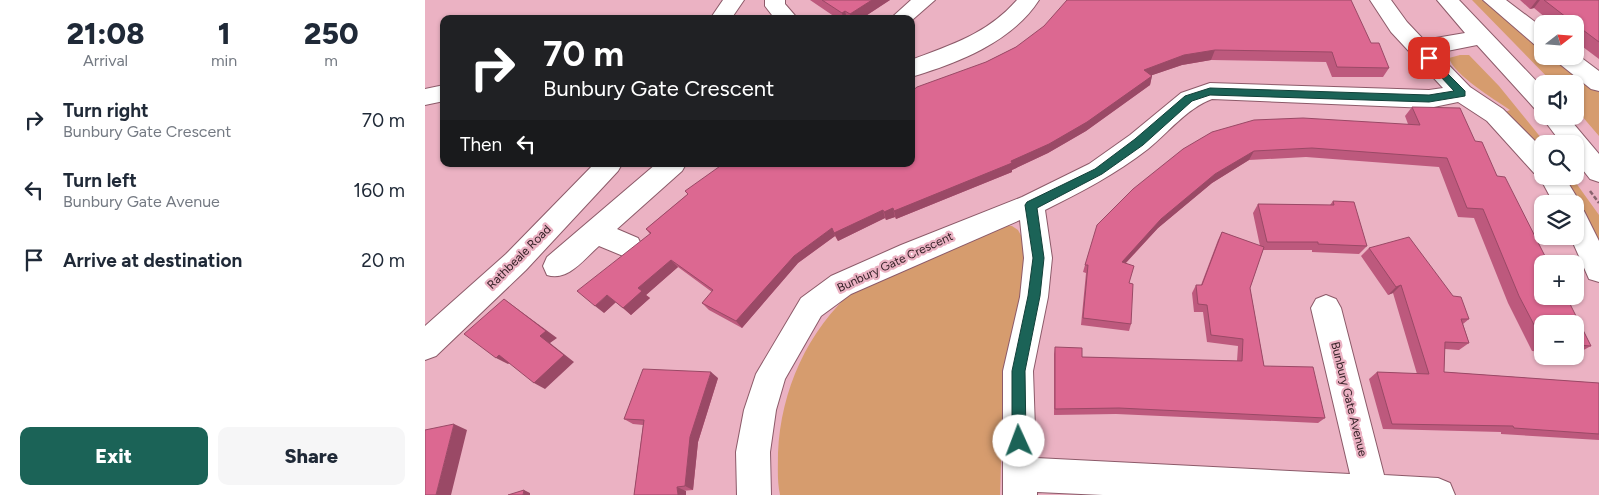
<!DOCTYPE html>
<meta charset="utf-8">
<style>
:root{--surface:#fff;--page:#f6f6f7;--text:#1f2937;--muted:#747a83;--accent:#1b6357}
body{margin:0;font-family:Figtree,sans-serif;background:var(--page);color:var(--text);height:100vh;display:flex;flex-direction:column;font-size:19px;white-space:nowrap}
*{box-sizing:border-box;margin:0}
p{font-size:16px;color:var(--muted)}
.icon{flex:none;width:28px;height:28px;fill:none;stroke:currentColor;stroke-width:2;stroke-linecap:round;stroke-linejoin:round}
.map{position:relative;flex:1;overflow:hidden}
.side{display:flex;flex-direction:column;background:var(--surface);width:425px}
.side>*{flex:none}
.top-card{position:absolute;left:15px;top:15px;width:475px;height:152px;border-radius:10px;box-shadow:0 1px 4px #0004;background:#202124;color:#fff;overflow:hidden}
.needle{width:32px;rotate:73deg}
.tools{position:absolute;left:1109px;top:15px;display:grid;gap:10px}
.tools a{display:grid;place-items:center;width:50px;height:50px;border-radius:10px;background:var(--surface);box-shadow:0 1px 4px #0004;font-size:25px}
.pin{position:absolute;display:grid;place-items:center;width:42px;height:42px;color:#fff;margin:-21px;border-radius:10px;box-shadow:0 2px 8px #0006}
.me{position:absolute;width:55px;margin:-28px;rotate:358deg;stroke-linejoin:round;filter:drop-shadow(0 0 4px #0008)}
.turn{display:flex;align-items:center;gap:18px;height:105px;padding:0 20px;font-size:22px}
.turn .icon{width:65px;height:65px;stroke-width:2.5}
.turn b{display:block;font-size:35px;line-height:42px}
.then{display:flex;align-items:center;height:48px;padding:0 20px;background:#0003;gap:10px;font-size:19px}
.eta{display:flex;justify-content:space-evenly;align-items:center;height:85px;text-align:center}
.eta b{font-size:30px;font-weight:800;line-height:35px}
.primary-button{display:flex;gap:10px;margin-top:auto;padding:10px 20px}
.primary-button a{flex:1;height:58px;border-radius:10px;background:var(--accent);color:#fff;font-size:20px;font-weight:800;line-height:58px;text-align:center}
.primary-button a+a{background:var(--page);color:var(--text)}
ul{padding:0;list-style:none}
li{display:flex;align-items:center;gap:15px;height:70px;padding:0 20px}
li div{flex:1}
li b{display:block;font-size:19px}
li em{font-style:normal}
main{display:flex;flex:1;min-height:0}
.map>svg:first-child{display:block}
.green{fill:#d69c6e}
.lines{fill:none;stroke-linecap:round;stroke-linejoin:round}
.minor-casing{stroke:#8c5a69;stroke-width:2}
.major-casing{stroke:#8c5a69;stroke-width:2}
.path{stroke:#89636e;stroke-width:2.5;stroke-dasharray:4.5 2;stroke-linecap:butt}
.minor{fill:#fff;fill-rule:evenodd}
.major{fill:#fff;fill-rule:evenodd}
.wall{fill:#bd597d}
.shaded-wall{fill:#9a4966}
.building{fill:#dc6891;stroke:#9a4966}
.route{fill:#1b6357;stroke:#124039}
.labels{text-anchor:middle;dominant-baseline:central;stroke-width:4.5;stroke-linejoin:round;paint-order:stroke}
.street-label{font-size:12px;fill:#382329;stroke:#ebb2c3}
</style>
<main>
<section class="side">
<div class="eta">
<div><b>21:08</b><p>Arrival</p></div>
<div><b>1</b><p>min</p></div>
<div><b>250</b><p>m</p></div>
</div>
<ul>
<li><svg class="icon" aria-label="right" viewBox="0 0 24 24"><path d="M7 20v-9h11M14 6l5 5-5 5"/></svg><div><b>Turn right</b><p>Bunbury Gate Crescent</p></div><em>70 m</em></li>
<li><svg class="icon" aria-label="left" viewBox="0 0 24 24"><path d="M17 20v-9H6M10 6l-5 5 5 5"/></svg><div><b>Turn left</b><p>Bunbury Gate Avenue</p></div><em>160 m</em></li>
<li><svg class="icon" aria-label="arrive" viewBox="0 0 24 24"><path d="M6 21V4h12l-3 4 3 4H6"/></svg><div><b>Arrive at destination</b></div><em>20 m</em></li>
</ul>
<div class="primary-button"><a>Exit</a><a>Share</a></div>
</section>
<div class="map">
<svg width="1174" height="495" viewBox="0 0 1174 495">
<rect width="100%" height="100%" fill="#ebb2c3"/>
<path class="green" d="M1047,0H1057L1117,49L1118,56H1126L1174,92V136L1150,108V84H1129Z
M1035,55H1044L1074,86L1121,144H1118L1117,155L1078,113L1085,110C1069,99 1029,75 1024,58Z
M1136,176H1146L1174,215V247L1153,203Z
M572,225L587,226L593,230L599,241V269L592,319L579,368L575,495H355C352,481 353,468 353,453C356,390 382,331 430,289Z"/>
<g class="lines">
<g class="minor-casing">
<path id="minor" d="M340,0H360V4L373,19H350L340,6Z
M486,0H510L486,21V19H465Z
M592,0H614C587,42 533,63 486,77V60C528,44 562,34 592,0Z
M945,0H966L982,22L999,40L1040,33L1012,0H1034L1118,88V111L1110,109L1052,45L1012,53L1045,87L1078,109L1118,149V176H1139L1156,204L1154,209L1159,211L1174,241V282L1164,279L1145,236H1150V204H1129L1113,174L1109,173L1062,121L1033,102L1004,108L787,99C761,109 744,132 723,149C691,174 656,192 620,210L627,258L623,297L608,371L611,458L925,474L886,308L891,299L901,295L911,299L916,308L959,475L1013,478L1025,483L1030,495H678L612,492V495H578V371L595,297L599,258L595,220L426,294L396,316L360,379L351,410L345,452L346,495H312L311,452L319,410L331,374L376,298L406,276L476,245L597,197L664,164L705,135L756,93L785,83L1004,90L1018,88L966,32Z
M1058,0H1081L1118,28V47L1110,45Z
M1150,53L1174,71V91L1166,89L1131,61L1128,56H1150Z
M19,85V101L0,105V89Z
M1118,113V116H1142L1174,154V182L1165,179L1150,160V144H1137L1116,116Z
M231,164H261L257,171L192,229L213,238L217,246L213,254L203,258L174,246C159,259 143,282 122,275L118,266L122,257Z"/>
</g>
<g class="major-casing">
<path id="major" d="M298,0H319L306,19H285Z
M169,164H197L193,171L101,270L11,356L0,360V326L81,254Z"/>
</g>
<path class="path" d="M1165,191L1174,203"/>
<use href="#minor" class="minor"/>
<use href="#major" class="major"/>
</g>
<path class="wall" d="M385,0H465L436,19H413Z
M1095,0H1174V59L1150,41V24H1128L1109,8L1105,9Z
M946,43L964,68L958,77H907L901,62L786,60L757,65L727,75L725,85L661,131L623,153L587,170V172L471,219L470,217L461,220L460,218L413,241L410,236L373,263L317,328L284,310L277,303L287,292L253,267L221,295L225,298L206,315L191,302L179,313L225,234L221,229L263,194L260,191L486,164L561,62L591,47Z
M987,107L1050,141L1072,176L1166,346L1153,353H1150V324H1118V352L1107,351L1083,303L1049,218L1033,217L1014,167L881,157L824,160L787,183L733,228L701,263L704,283L706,324L704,331L656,325L661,273L658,272L660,265L758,149L983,124L980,116Z
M908,201L942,246L934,254L887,252V250H838L825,288L839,366L900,418L893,423L691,414L629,415V354L630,347L657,357L812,361L813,346L782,342L778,312H769L767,293L771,285H776L793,240L797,232L835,246L828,213L833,204L905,205Z
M944,248L1044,319L1038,324L1044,343L1034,350L1020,349L1019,372L1174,383V440L1076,434V432L958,429L944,379L952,372L992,374L968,293L963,295L936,256Z
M293,378L273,442L268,490L209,495L218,425L208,424L199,419Z"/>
<path class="shaded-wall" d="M447,0H465L436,19H426L425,14Z
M1112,0H1115L1109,8L1105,9Z
M420,11L422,19H418L417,13Z
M790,50L786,60L757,65L716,79L719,70L759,55Z
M727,76L725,85L661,131L623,153L587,170V172L471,219L469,211L586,161Z
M829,151L824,160L787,183L733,228L694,270L697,262L736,219L790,174Z
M468,208L470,217L461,220L459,212Z
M458,210L460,218L413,241L409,233Z
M407,228L410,236L373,263L317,328L311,321L369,256Z
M246,260L253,267L221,295L225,298L206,315L198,308L213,288Z
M976,285L968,293L963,295L971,287Z
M182,295L191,302L179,313L170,306Z
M79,299L132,338L125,343L149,362L120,389L109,383L115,336Z
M74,355L86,362L83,364L71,358Z
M286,372L293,378L273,442L268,490L260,486L265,437Z
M29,424L42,430L26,495H11Z
M252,487L261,491V495H253Z
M99,490L105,493V495H98Z"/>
<path class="building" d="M397,0H447L425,14L420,11L417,13Z
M642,0H926L946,43H954L964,68L912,67L907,52L790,50L759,55L719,70L727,76L662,122L624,144L586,161L587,163L469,211L468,208L459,212L458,210L409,233L407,228L369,256L311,321L277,303L288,290L246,260L213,288L217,291L198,308L182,295L170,306L152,291L226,233L221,229L263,194L260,191L298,164H486V92L492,87L561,62L591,47L619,26Z
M1119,0H1174V42L1150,24Z
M987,107L1035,108L1050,141L1057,142L1072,176L1080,177L1124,264H1118V296H1141L1166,346L1150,345V324H1118V342L1094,296L1058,209L1042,208L1022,158L887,148L829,151L790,174L736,219L697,262L709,266L704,283L708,284L706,324L658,318L663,265H660L672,225L708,189L758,149L787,132L829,120L878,118L995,125Z
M908,201L929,202L942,246L893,244V242H842L833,204L909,205Z
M797,232L839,247L825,288L839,366L888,367L900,418L694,408L630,409V347L657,348V357L817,361L818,339L786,335L782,305L773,304L771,285H777Z
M984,237L1028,296L1036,297L1044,319H1036L1044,343L1020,342L1019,372L1174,383V434L1089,428L1088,426L967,424L952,372L1004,374L976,285L971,287L944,248Z
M79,299L121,331L115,336L139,355L109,383L74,355L71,358L39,334Z
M218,369L286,372L265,437L260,486L252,487L253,495H209L219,420L199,419Z
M29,424L11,495H0V430Z
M99,490L98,495H83Z"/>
<path class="route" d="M1004,55L1040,91V96L1004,102L785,95L767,101L718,145L677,174L612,208L619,258L615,296L600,371L601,441L599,446L594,448L589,446L587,441V371L603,296L608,258L600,205L602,202L670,169L710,139L760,96L785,88L1004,95L1029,91L1001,61L1000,58Z"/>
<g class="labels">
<g class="street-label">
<text transform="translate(94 257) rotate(-45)">Rathbeale Road</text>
<text transform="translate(470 262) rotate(-25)">Bunbury Gate Crescent</text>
<text transform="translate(924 399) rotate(76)">Bunbury Gate Avenue</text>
</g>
</g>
</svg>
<div class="tools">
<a><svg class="needle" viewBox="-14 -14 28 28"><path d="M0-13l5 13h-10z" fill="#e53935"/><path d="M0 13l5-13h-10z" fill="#747a83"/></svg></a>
<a><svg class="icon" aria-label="sound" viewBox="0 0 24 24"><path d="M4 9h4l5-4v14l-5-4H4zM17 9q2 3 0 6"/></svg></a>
<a><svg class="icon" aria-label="search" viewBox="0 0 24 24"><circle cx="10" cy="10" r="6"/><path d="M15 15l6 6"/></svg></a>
<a><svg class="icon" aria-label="layers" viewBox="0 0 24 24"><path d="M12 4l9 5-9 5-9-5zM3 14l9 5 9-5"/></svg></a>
<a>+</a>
<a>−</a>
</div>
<div class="pin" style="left:1004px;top:58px;background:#d93025"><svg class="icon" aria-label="arrive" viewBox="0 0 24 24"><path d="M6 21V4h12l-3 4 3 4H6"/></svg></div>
<svg class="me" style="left:594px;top:441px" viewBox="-20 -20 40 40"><circle r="19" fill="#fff"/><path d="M0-13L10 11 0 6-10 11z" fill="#1b6357"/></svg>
<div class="top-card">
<div class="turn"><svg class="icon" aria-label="right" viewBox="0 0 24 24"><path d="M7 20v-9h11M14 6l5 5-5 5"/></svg><div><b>70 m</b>Bunbury Gate Crescent</div></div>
<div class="then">Then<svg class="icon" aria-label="left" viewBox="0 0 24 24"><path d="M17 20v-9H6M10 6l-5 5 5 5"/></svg></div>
</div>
</div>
</main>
